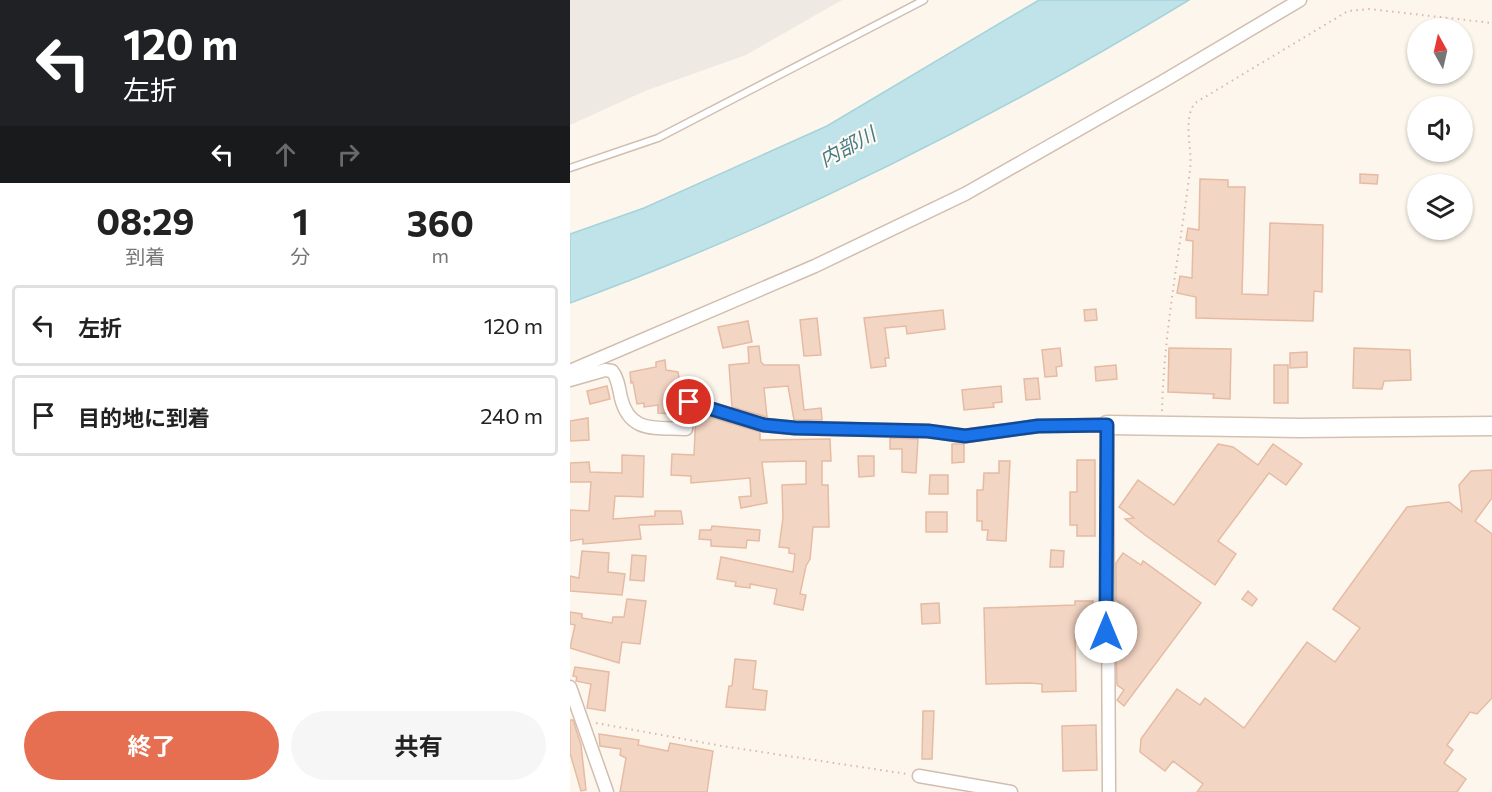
<!DOCTYPE html>
<html lang="ja">
<meta charset="utf-8">
<style>
:root{--surface:#fff;--page:#f6f6f6;--text:#222;--muted:#767676;--line:#e0e0e0;--accent:#e76f51}
body{margin:0;font-family:Commissioner,"Noto Sans JP",sans-serif;background:var(--page);color:var(--text);height:100vh;display:flex;flex-direction:column;font-size:22px;white-space:nowrap}
*{box-sizing:border-box;margin:0}
p{font-size:20px;color:var(--muted)}
.icon{flex:none;width:33px;height:33px;fill:none;stroke:currentColor;stroke-width:2;stroke-linecap:round;stroke-linejoin:round}
.map{position:relative;flex:1;overflow:hidden}
.sheet{display:flex;flex-direction:column;background:var(--surface);width:570px}
.sheet>*{flex:none}
.guide{background:#202124;color:#fff;overflow:hidden}
.needle{width:39px;rotate:352deg}
.buttons{position:absolute;left:837px;top:18px;display:grid;gap:12px}
.buttons a{display:grid;place-items:center;width:66px;height:66px;border-radius:50%;background:var(--surface);box-shadow:0 2px 4px #0004;font-size:30px}
.pin{position:absolute;display:grid;place-items:center;width:51px;height:51px;color:#fff;margin:-26px;border:3px solid #fff;border-radius:50%;box-shadow:0 2px 6px #0007}
.me{position:absolute;width:66px;margin:-33px;rotate:0deg;stroke-linejoin:round;filter:drop-shadow(0 0 4px #0008)}
.turn{display:flex;align-items:center;gap:21px;height:126px;padding:0 24px;font-size:27px}
.turn .icon{width:78px;height:78px;stroke-width:2.5}
.turn b{display:block;font-size:42px;line-height:51px}
.lanes{display:flex;align-items:center;height:57px;padding:0 24px;background:#0003;justify-content:center;gap:30px;direction:ltr}
.lanes .off{opacity:.35}
.eta{display:flex;justify-content:space-evenly;align-items:center;height:102px;text-align:center}
.eta b{font-size:36px;font-weight:700;line-height:42px}
.primary-button{display:flex;gap:12px;margin-top:auto;padding:12px 24px}
.primary-button a{flex:1;height:69px;border-radius:36px;background:var(--accent);color:#fff;font-size:24px;font-weight:700;line-height:69px;text-align:center}
.primary-button a+a{background:var(--page);color:var(--text)}
ul{padding:0;list-style:none}
li{display:flex;align-items:center;gap:18px;height:81px;margin:0 12px 9px;padding:0 12px;border:3px solid var(--line);border-radius:6px}
li div{flex:1}
li b{display:block;font-size:22px}
li em{font-style:normal}
main{display:flex;flex:1;min-height:0}
.map>svg:first-child{display:block}
.industrial{fill:#efe9e4}
.water{fill:#bfe3e8;stroke:#a5d3da;stroke-width:1.5}
.building{fill:#f3d5c3;stroke:#e6bba3;stroke-width:1.5}
.lines{fill:none;stroke-linecap:round;stroke-linejoin:round}
.lane-casing{stroke:#d1beb0;stroke-width:9}
.street-casing{stroke:#d1beb0;stroke-width:15}
.secondary-casing{stroke:#d6c0b0;stroke-width:21}
.path{stroke:#d9b8a5;stroke-width:2;stroke-dasharray:1.5 4.5;stroke-linecap:butt}
.lane{stroke:#fff;stroke-width:6}
.street{stroke:#fff;stroke-width:12}
.secondary{stroke:#fff;stroke-width:18}
.route-casing{stroke:#114b97;stroke-width:15}
.route{stroke:#1a73e8;stroke-width:10}
.labels{text-anchor:middle;dominant-baseline:central;stroke-width:4.5;stroke-linejoin:round;paint-order:stroke}
.water-label{font-size:20px;font-style:italic;fill:#437c86;stroke:#fffaf3}
</style>
<main>
<section class="sheet">
<div class="guide">
<div class="turn"><svg class="icon" aria-label="left" viewBox="0 0 24 24"><path d="M17 20v-9H6M10 6l-5 5 5 5"/></svg><div><b>120 m</b>左折</div></div>
<div class="lanes"><svg class="icon" aria-label="left" viewBox="0 0 24 24"><path d="M17 20v-9H6M10 6l-5 5 5 5"/></svg><svg class="icon off" aria-label="ahead" viewBox="0 0 24 24"><path d="M12 20V5M6 11l6-6 6 6"/></svg><svg class="icon off" aria-label="right" viewBox="0 0 24 24"><path d="M7 20v-9h11M14 6l5 5-5 5"/></svg></div>
</div>
<div class="eta">
<div><b>08:29</b><p>到着</p></div>
<div><b>1</b><p>分</p></div>
<div><b>360</b><p>m</p></div>
</div>
<ul>
<li><svg class="icon" aria-label="left" viewBox="0 0 24 24"><path d="M17 20v-9H6M10 6l-5 5 5 5"/></svg><div><b>左折</b></div><em>120 m</em></li>
<li><svg class="icon" aria-label="arrive" viewBox="0 0 24 24"><path d="M6 21V4h12l-3 4 3 4H6"/></svg><div><b>目的地に到着</b></div><em>240 m</em></li>
</ul>
<div class="primary-button"><a>終了</a><a>共有</a></div>
</section>
<div class="map">
<svg width="922" height="792" viewBox="0 0 922 792">
<rect width="100%" height="100%" fill="#fdf6ec"/>
<path class="industrial" d="M0,0H272L176,55L75,91L0,125Z"/>
<path class="water" d="M469,0H619C423,119 216,224 0,303V234L74,208L257,126Z"/>
<path class="building" d="M790,174L808,175L807,184L790,183Z
M630,179L658,180V187H675L672,294L698,295L700,223L753,225L752,292L744,291L743,321L626,318V297L607,293L610,276L622,278L623,241L616,240L618,228L629,230Z
M526,309L527,320L515,321L514,310Z
M373,310L375,329L337,334L336,326L315,328L319,358H315L316,366L301,368L294,318Z
M247,318L251,355L234,356L230,320Z
M178,321L182,342L153,348L148,327Z
M189,346L191,362L194,365H229L234,410L251,408L252,420H224L218,386L194,388L197,417L162,407L159,365L179,363L178,347Z
M490,348L492,366L486,367L487,376L475,377L472,350Z
M599,348L661,349L660,399L643,398L644,394L598,392Z
M784,348L840,350L841,380L814,381L812,389L783,388Z
M737,352V367L720,368V353Z
M95,360L96,370L108,372L110,384L101,385L100,403L111,404L109,418H103V414L88,413V405L74,407V403L67,404L63,382L61,383L60,372L86,367V362Z
M546,365L547,379L526,381L525,367Z
M704,365H718V403H704Z
M468,378L470,399L456,400L454,379Z
M37,386L40,399L20,404L17,391Z
M431,386L432,402L423,403L424,407L394,410L392,390Z
M126,413L190,432V440L260,439L261,461H252V485H258L259,527H243L240,559L236,566L230,594L236,595L233,610L204,604L207,589L180,584V588L165,586L166,582L147,579L151,557L223,572L225,554L219,553V548L209,547L213,518L212,485L236,484V461L192,462L197,503L171,508L169,497L181,496L180,478L121,483V476L101,475L102,454L124,455Z
M18,418L19,440L0,441V421Z
M320,438L348,439L346,473L332,472V449H320Z
M382,444H394V462L382,463Z
M648,444L663,447L688,465L703,444L732,464L716,485L699,473L648,541L666,554L645,585L575,535L555,519L564,518L549,507L568,480L604,505Z
M52,455L74,456L73,497L45,496L43,519L85,516V511H111L113,524L69,525L71,539L13,544V539L0,541V510L19,511L21,482H0V463L19,462L20,472L52,473Z
M288,456H304V476L289,477Z
M507,460H525V536H507V525H500V492H507Z
M429,461H440L436,541L417,540L418,530H412V521H407V490H413L414,473H429Z
M922,470V498L905,521L922,534V698L907,714L900,712L877,745L883,750L874,763L896,779L887,792H627L633,784L603,761L595,771L570,752L571,739L607,689L630,705L635,698L674,728L737,642L765,662L790,628L763,609L837,507L879,502L892,512L889,485L901,471Z
M360,475H378V494H359Z
M356,512H377V532H356Z
M142,526L190,530L189,541L177,540L176,548L141,546V540L129,539L130,530H141Z
M481,550L494,551L493,567H480Z
M12,551L39,553L38,572L55,574L52,595L0,591V576L9,578Z
M553,553L571,565L573,561L631,603L554,706L547,700L554,690L547,685L546,641L555,629L546,622V609L550,603L546,600V563Z
M62,555L76,556L74,581L60,580Z
M678,591L687,599L682,606L672,599Z
M57,599L76,601L70,644L52,642L49,663L0,648L5,625L0,624V612L12,614V618L42,623L43,617H54Z
M505,601H523L524,632L505,633L506,691L472,692V684L459,683L416,684L414,608L505,605Z
M369,603L370,623L352,624L351,604Z
M165,659L186,661L183,689L197,691L195,710L156,707L159,686H162Z
M5,667L39,672L35,711L17,708L21,684L6,681L7,677L3,676Z
M353,711H364L362,759H352Z
M0,720H3L11,745L16,790L11,791L0,753Z
M526,725L527,770L493,771L492,726Z
M29,734L69,740L68,745L98,751L100,743L143,751L137,792H50L56,758L50,755L51,749L30,746Z"/>
<g class="lines">
<g class="lane-casing">
<path id="lane" d="M0,168L88,138L354,0"/>
</g>
<g class="street-casing">
<path id="street" d="M0,371L245,266L395,194L592,82L730,0
M0,380L35,370L42,371C48,378 49,389 51,398C60,434 86,427 116,429L119,402L194,425L225,428L358,431L395,436L468,426L537,425L539,792
M0,687L37,792
M349,776L441,792"/>
</g>
<g class="secondary-casing">
<path id="secondary" d="M537,425L730,428L922,426"/>
</g>
<path class="path" d="M592,411C594,330 610,250 620,170C623,149 612,120 625,103L778,11L799,9L922,23
M26,723L152,746L337,774"/>
<use href="#lane" class="lane"/>
<use href="#street" class="street"/>
<use href="#secondary" class="secondary"/>
</g>
<g class="lines">
<g class="route-casing">
<path id="route" d="M119,402L194,425L225,428L358,431L395,436L468,426L537,425L536,632"/>
</g>
<use href="#route" class="route"/>
</g>
<g class="labels">
<g class="water-label">
<text transform="translate(277 146) rotate(-28)">内部川</text>
</g>
</g>
</svg>
<div class="buttons">
<a><svg class="needle" viewBox="-14 -14 28 28"><path d="M0-13l5 13h-10z" fill="#e53935"/><path d="M0 13l5-13h-10z" fill="#767676"/></svg></a>
<a><svg class="icon" aria-label="sound" viewBox="0 0 24 24"><path d="M4 9h4l5-4v14l-5-4H4zM17 9q2 3 0 6"/></svg></a>
<a><svg class="icon" aria-label="layers" viewBox="0 0 24 24"><path d="M12 4l9 5-9 5-9-5zM3 14l9 5 9-5"/></svg></a>
</div>
<div class="pin" style="left:119px;top:402px;background:#d93025"><svg class="icon" aria-label="arrive" viewBox="0 0 24 24"><path d="M6 21V4h12l-3 4 3 4H6"/></svg></div>
<svg class="me" style="left:536px;top:632px" viewBox="-20 -20 40 40"><circle r="19" fill="#fff"/><path d="M0-13L10 11 0 6-10 11z" fill="#1a73e8"/></svg>
</div>
</main>
